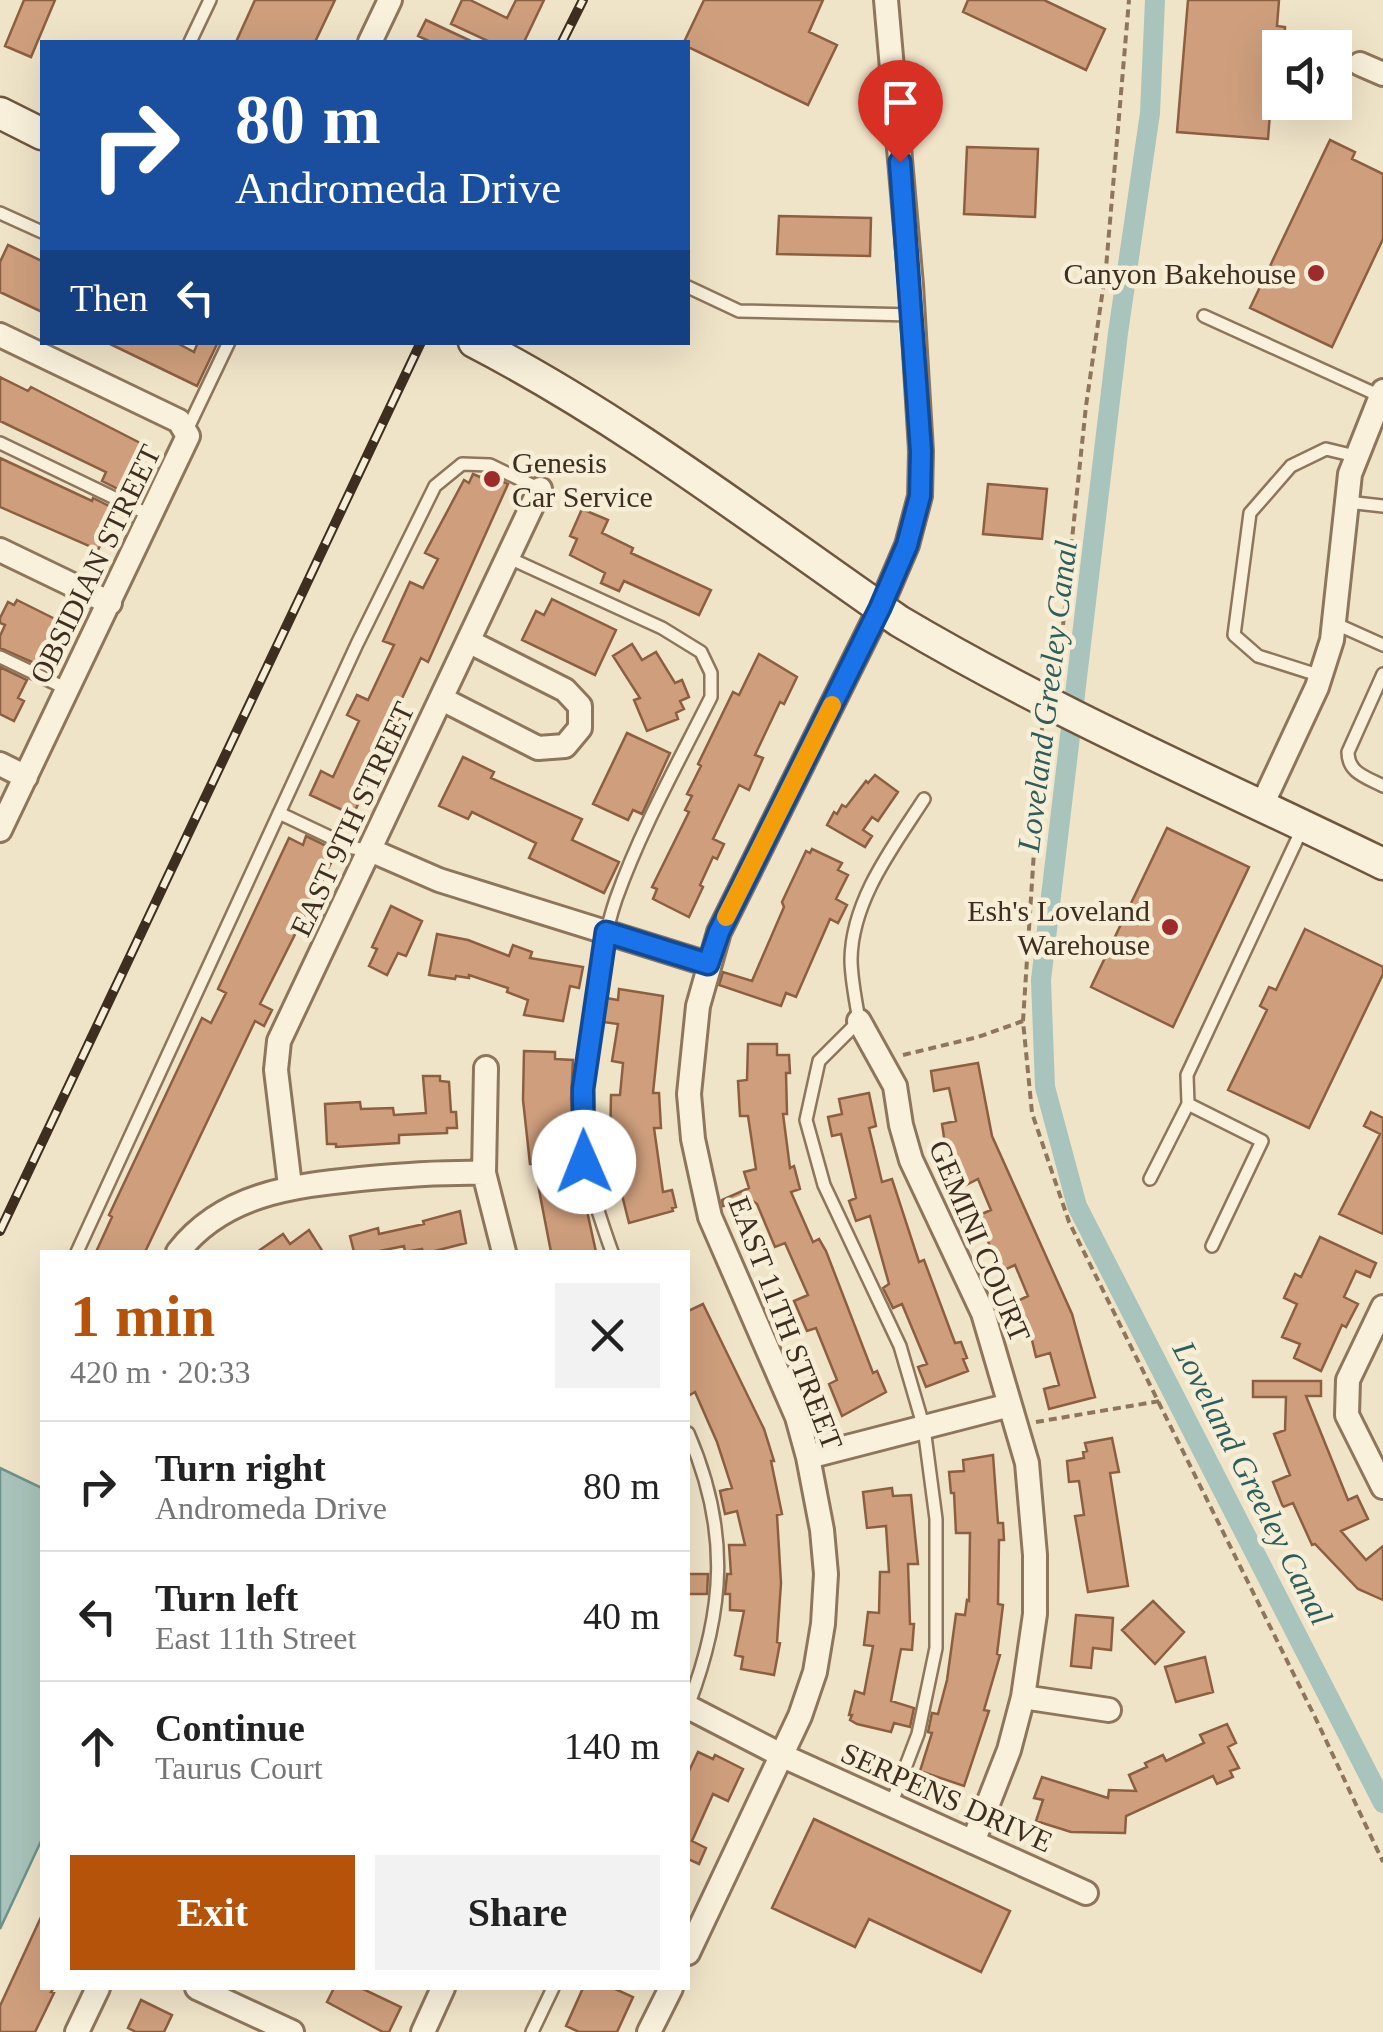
<!DOCTYPE html>
<meta charset="utf-8">
<style>
:root{--surface:#fff;--page:#f2f2f2;--text:#222;--muted:#767676;--line:#e0e0e0;--accent:#b45309}
body{margin:0;font-family:"Times New Roman",serif;background:var(--page);color:var(--text);height:100vh;display:flex;flex-direction:column;font-size:38px;white-space:nowrap}
*{box-sizing:border-box;margin:0}
p{font-size:32px;color:var(--muted)}
.icon{flex:none;width:55px;height:55px;fill:none;stroke:currentColor;stroke-width:2;stroke-linecap:round;stroke-linejoin:round}
.map{position:relative;flex:1;overflow:hidden}
.side{position:absolute;left:40px;top:1250px;width:650px;height:740px;display:flex;flex-direction:column;background:var(--surface);border-radius:0px;box-shadow:0 10px 40px #0002}
.side>*{flex:none}
.banner{position:absolute;left:40px;top:40px;width:650px;height:305px;border-radius:0px;box-shadow:0 10px 40px #0002;background:#1a4fa0;color:#fff;overflow:hidden}
.fabs{position:absolute;left:1262px;top:30px;display:grid;gap:20px}
.fabs a{display:grid;place-items:center;width:90px;height:90px;border-radius:0px;background:var(--surface);box-shadow:0 10px 40px #0002;font-size:50px}
.pin{position:absolute;display:grid;place-items:center;width:85px;height:85px;color:#fff;margin:-102px -42px;border-radius:50% 50% 50% 0;rotate:-45deg;box-shadow:0 0 10px #0007}
.pin .icon{rotate:45deg}
.me{position:absolute;width:110px;margin:-55px;rotate:359deg;stroke-linejoin:round;filter:drop-shadow(0 0 8px #0008)}
.turn{display:flex;align-items:center;gap:35px;height:210px;padding:0 30px;font-size:45px}
.turn .icon{width:130px;height:130px;stroke-width:2.5}
.turn b{display:block;font-size:70px;line-height:85px}
.then{display:flex;align-items:center;height:95px;padding:0 30px;background:#0003;gap:20px;font-size:38px}
.round{display:grid;place-items:center;flex:none;width:105px;height:105px;border-radius:0px;background:var(--page)}
.summary{display:flex;align-items:center;justify-content:space-between;height:170px;padding:0 30px}
h1{font-size:60px;font-weight:700;line-height:75px;color:var(--accent)}
.button{display:flex;gap:20px;margin-top:auto;padding:20px 30px}
.button a{flex:1;height:115px;border-radius:0px;background:var(--accent);color:#fff;font-size:40px;font-weight:700;line-height:115px;text-align:center}
.button a+a{background:var(--page);color:var(--text)}
ul{padding:0;list-style:none}
li{display:flex;align-items:center;gap:30px;height:130px;padding:0 30px;border-top:2px solid var(--line)}
li div{flex:1}
li b{display:block;font-size:38px}
li em{font-style:normal}
.map>svg:first-child{display:block}
.water{fill:#a9c4bc;stroke:#6f938a;stroke-width:2.5}
.lines{fill:none;stroke-linecap:round;stroke-linejoin:round}
.canal{stroke:#a9c4bc;stroke-width:20}
.building{fill:#cf9f7d;stroke:#8d5f41;stroke-width:2.5}
.lane-casing{stroke:#8d765c;stroke-width:16}
.street-casing{stroke:#8d765c;stroke-width:28}
.secondary-casing{stroke:#6f573f;stroke-width:35}
.path{stroke:#8d765c;stroke-width:4;stroke-dasharray:8 5;stroke-linecap:butt}
.lane{stroke:#faf1dc;stroke-width:11}
.street{stroke:#faf1dc;stroke-width:22}
.secondary{stroke:#faf1dc;stroke-width:30}
.rail-casing{stroke:#3d2e20;stroke-width:10}
.rail{stroke:#f7eed8;stroke-width:6;stroke-dasharray:19;stroke-linecap:butt}
.route-casing{stroke:#114b97;stroke-width:25}
.route{stroke:#1a73e8;stroke-width:18}
.slow{stroke:#f59e0b;stroke-width:18}
.poi-dot{fill:#9e2a2b;stroke:#f7eed8;stroke-width:4}
.labels{text-anchor:middle;dominant-baseline:central;stroke-width:9;stroke-linejoin:round;paint-order:stroke}
.poi-label{font-size:30px;fill:#3d2e20;stroke:#f7eed8;text-anchor:end}
.street-label{font-size:30px;fill:#3d2e20;stroke:#f7eed8}
.water-label{font-size:32px;font-style:italic;fill:#2f5d5a;stroke:#f7eed8}
</style>
<div class="map">
<svg width="1383" height="2032" viewBox="0 0 1383 2032">
<rect width="100%" height="100%" fill="#f0e4c8"/>
<path class="water" d="M0,1468L42,1488V1839L0,1929Z"/>
<g class="lines">
<path class="canal" d="M1155,0L1150,113L1118,333L1041,980L1045,1087L1077,1206L1383,1803"/>
</g>
<path class="building" d="M24,0H55L31,57L5,46Z
M255,0H335L315,42H236Z
M462,0H470L507,18L516,0H544L524,42H490L451,24Z
M704,0H823L809,32L837,45L808,105L688,47V42H684Z
M968,0H1044L1105,29L1086,70L963,12Z
M1188,0H1279L1277,26L1285,27L1284,48L1275,49L1268,139L1177,132Z
M426,20L473,42H431L418,36Z
M1330,140L1355,152L1352,159L1383,174V239L1332,347L1250,308Z
M967,147L1038,149L1035,217L964,214Z
M779,216L871,218L870,256L777,254Z
M8,245L42,261V312L0,292V262Z
M106,342H175L194,352L198,342H218L197,386Z
M0,377L28,391L31,387L148,447L134,476L128,474L120,490L102,481L106,472L0,421Z
M0,458L92,501L93,498L111,507L106,520L112,522L98,550L0,507Z
M473,474L487,480L489,475L508,484L428,662L421,658L398,707L404,710L390,739L384,736L362,782L367,785L353,815L310,795L321,771L333,777L359,721L347,715L357,695L368,700L394,645L383,641L410,582L423,588L438,559L425,553L464,480L469,483Z
M988,484L1047,489L1042,539L983,534Z
M582,509L608,520L602,533L633,548L631,553L711,590L699,615L624,581L619,591L601,583L605,573L570,555L577,539L570,536Z
M552,599L616,630L595,675L522,640L536,611L544,615Z
M17,600L55,619L53,623L58,626L34,663L0,648V636L5,625L0,623V618L8,602L14,605Z
M632,644L642,660L656,652L675,683L682,680L689,697L680,701L684,709L676,713L678,719L647,731L634,700L640,698L613,656Z
M759,654L797,677L784,704L780,702L755,755L763,758L749,790L739,785L713,839L724,844L717,859L713,857L700,885L703,887L689,917L653,899L657,889L652,887L689,812L685,810L692,796L687,794L701,766L698,764L733,692L739,695Z
M0,667L27,680L18,698L24,701L14,721L0,714Z
M627,733L670,753L642,814L633,810L628,820L593,804Z
M463,757L494,772L491,778L582,819L572,840L619,862L604,893L529,858L536,843L472,812L468,819L439,806Z
M875,775L898,792L878,821L872,817L863,830L872,836L865,847L827,825L834,812L837,814L842,805L846,807L866,781L868,783Z
M1167,828L1249,867L1173,1027L1091,987Z
M306,836L337,851L260,1004L272,1010L264,1026L255,1021L145,1252H96L112,1217L109,1215L202,1018L211,1023L226,993L218,989L289,838L303,845Z
M812,849L842,863L838,870L848,875L836,899L847,905L838,923L830,919L796,997L786,993L781,1006L719,985L723,972L752,981L784,907L782,902L806,851L810,853Z
M391,906L422,921L406,956L398,953L387,975L369,966L377,949L372,947Z
M1305,929L1383,967V974L1309,1128L1228,1090L1267,1010L1260,1006L1269,987L1276,990Z
M437,934L468,940L509,956L513,945L532,952L530,958L583,967L579,988L570,986L563,1021L524,1015L528,1000L507,992L508,988L469,975V978L456,976L455,979L429,975Z
M619,989L663,996L653,1093H659L661,1128H654L663,1192L672,1190L676,1207L672,1208L673,1211L629,1223L615,1167L596,1170L593,1150L610,1148L611,1095H620L623,1063L612,1061L618,1024L603,1022L606,998L618,1000Z
M748,1044H777V1055H789L790,1073H786L787,1114H783L790,1168L794,1166L800,1189L791,1192L813,1242L819,1239L826,1251L873,1373L877,1371L886,1392L842,1416L829,1384L837,1380L816,1328L807,1331L794,1301L808,1295L785,1243L775,1247L757,1204L753,1201L723,1206L722,1200L749,1188L744,1172L756,1169L748,1116H740L738,1081L747,1080Z
M524,1051L555,1052V1059L573,1060L571,1099L576,1165L583,1212L587,1211L596,1252H551L534,1164H530L523,1100Z
M978,1063L992,1136L1072,1314L1095,1397L1049,1409L1044,1389L1059,1385L1050,1353L1036,1357L1027,1319L1022,1321L1015,1302L1028,1296L1015,1265L1002,1271L985,1235L977,1216L991,1210L978,1179L964,1186L945,1144L942,1124L956,1121L949,1088L934,1091L931,1071Z
M423,1076H440V1081L449,1082L451,1112H456L457,1128H447V1133L399,1135V1143L336,1147V1144H327L325,1104L360,1102L361,1109L393,1108L394,1115L426,1113Z
M869,1093L876,1126L869,1128L882,1182L892,1179L919,1262L924,1260L955,1343L961,1342L967,1358L963,1359L968,1371L926,1387L918,1367L927,1364L902,1304L893,1308L883,1288L889,1284L870,1216L856,1221L849,1201L856,1198L841,1134L832,1136L828,1117L842,1114L839,1099Z
M1371,1112L1383,1118V1234L1339,1214L1380,1134L1364,1126Z
M460,1211L466,1243L431,1252H423L422,1249L405,1252L404,1246L375,1252H354L350,1236L378,1228L379,1234L424,1224L423,1221Z
M309,1230L323,1252H257L283,1234L290,1244Z
M1320,1237L1376,1263L1370,1277L1356,1271L1344,1297L1358,1304L1346,1327L1342,1325L1321,1371L1294,1358L1300,1344L1282,1337L1297,1304L1284,1298L1295,1274L1301,1277Z
M703,1304L764,1429L774,1461H771L782,1514L777,1515L781,1583L777,1642L780,1643L774,1675L741,1669L743,1657L735,1655L744,1611L730,1610V1594H725L727,1574H731L729,1545H745L737,1511L725,1514L720,1491L732,1488L717,1442L695,1392L688,1396V1311Z
M1253,1381H1321V1396H1306L1348,1500L1357,1496L1368,1519L1341,1531L1366,1560L1383,1546V1600L1358,1589L1315,1544L1312,1545L1293,1503L1283,1507L1273,1482L1290,1475L1274,1434L1285,1430L1286,1397H1253Z
M1112,1438L1119,1472L1110,1473L1128,1586L1088,1592L1075,1516L1084,1515L1079,1481L1069,1482L1067,1461L1084,1458L1083,1452L1087,1451L1085,1443Z
M993,1455L998,1523H1003L1004,1540H999L998,1604L1003,1605L997,1654L1000,1655L984,1710L989,1711L964,1786L920,1771L932,1733L928,1732L932,1713L938,1714L947,1680L956,1614L965,1615L967,1600L969,1601L970,1533H956L954,1493H951L949,1472L964,1471L963,1460Z
M892,1488L893,1496L911,1495L918,1564H908L910,1624H914L912,1650L901,1649L891,1701L914,1708L910,1727L894,1723L891,1732L857,1724L850,1720L852,1715H849L855,1691L864,1694L873,1646L864,1645L868,1612L879,1613L880,1572H889L886,1526L867,1528L863,1492Z
M688,1574H708L707,1594H688Z
M1153,1601L1184,1632L1155,1664L1122,1630Z
M1076,1615L1113,1618L1111,1650L1093,1648L1091,1668L1071,1666Z
M1205,1657L1213,1692L1176,1702L1165,1667Z
M1227,1724L1236,1743L1228,1747L1239,1768L1230,1771L1233,1777L1217,1784L1213,1776L1126,1816L1125,1833L1071,1832L1036,1821L1043,1800L1034,1798L1042,1777L1108,1798L1109,1790L1136,1791L1129,1775L1147,1767L1145,1763L1163,1755L1166,1761L1204,1743L1200,1735Z
M698,1752L713,1759L715,1755L743,1769L728,1801L713,1794L692,1841L706,1848L699,1864L688,1859V1773Z
M814,1819L1010,1911L981,1972L869,1919L855,1947L772,1908Z
M42,1915V1988H54L51,1992L54,1993L35,2032H0V2006Z
M334,1988H361L401,2007L389,2032H383L327,2002Z
M583,1988H613L633,1997L617,2032H579L566,2026Z
M141,2000L172,2015L164,2032H136L128,2028Z"/>
<g class="lines">
<g class="lane-casing">
<path id="lane" d="M190,42L210,0
M0,213L42,232
M688,287L739,311L913,315
M1204,316L1380,396
M187,430L229,342
M0,443L152,516
M1347,502L1383,506
M509,558L662,628L701,652L711,673V697C678,763 641,829 616,899C596,957 573,1105 585,1164C592,1194 602,1224 612,1252
M1334,623L1383,645
M0,657L67,689
M1383,674L1348,752C1348,773 1366,777 1383,786
M1321,676L1258,656L1234,635L1250,513L1291,466L1326,449L1355,456
M279,813L353,848L370,850
M1188,1104L1262,1141L1212,1246
M1150,1179L1188,1104L1187,1075L1302,829
M77,1252L357,644L435,486L462,464L490,465L540,489
M688,1433C730,1530 725,1610 688,1706
M891,1805L918,1734L936,1648V1519L924,1428L900,1346L824,1185L806,1120L819,1061L859,1021C856,1001 851,979 851,959C852,900 893,847 924,799
M532,2032L553,1988"/>
</g>
<g class="street-casing">
<path id="street" d="M370,42L390,0
M1360,64L1383,74
M0,335L179,421L188,436L0,830
M0,550L110,603
M442,699L538,748L565,746L580,728V706L565,690L468,641
M0,764L26,777
M1262,805L1317,687L1332,640L1350,474L1383,391
M370,850L439,880L708,964
M859,1021L895,1086L901,1125L911,1160L983,1313L1027,1463L1035,1555V1614L1023,1697L1009,1750L973,1842
M486,1068L484,1173L504,1252
M290,1186L276,1070L279,1041L540,489
M178,1252C223,1194 292,1186 360,1179C402,1175 442,1172 484,1173
M1383,1307L1348,1380L1347,1415L1383,1487
M808,1457L1010,1405
M1023,1697L1109,1710
M688,1707L783,1756L1086,1893
M688,1953L800,1716L815,1672L823,1624L826,1574L822,1530L808,1457L797,1417L710,1217L693,1139L689,1094L698,1006L719,932L880,608L907,545L920,496L921,451L911,285L886,0
M197,1988L292,2032
M77,2032L98,1988
M423,2032L443,1988
M649,2032L671,1988"/>
</g>
<g class="secondary-casing">
<path id="secondary" d="M0,113L42,134
M474,342C625,420 760,525 899,621C1054,713 1221,785 1383,864"/>
</g>
<path class="path" d="M1047,674L1062,635L1086,406L1106,268L1129,0
M1042,728L1023,1021L1032,1113L1069,1222L1315,1717L1383,1862
M903,1055L978,1037L1023,1021
M1036,1422L1160,1401"/>
<use href="#lane" class="lane"/>
<use href="#street" class="street"/>
<use href="#secondary" class="secondary"/>
<g class="rail-casing">
<path id="rail" d="M562,42L583,0
M0,1231L421,342"/>
</g>
<use href="#rail" class="rail"/>
</g>
<g class="lines">
<g class="route-casing">
<path id="route" d="M584,1162L583,1089L606,932L708,964L719,932L880,608L907,545L920,496L921,451L900,162"/>
</g>
<use href="#route" class="route"/>
<path class="slow" d="M726,917L832,705"/>
</g>
<g class="poi-dot">
<circle cx="1316" cy="273" r="10"/>
<circle cx="492" cy="479" r="10"/>
<circle cx="1170" cy="927" r="10"/>
</g>
<g class="labels">
<g class="poi-label">
<text x="1296" y="273">Canyon Bakehouse</text>
<text x="512" y="462" text-anchor="start">Genesis<tspan x="512" dy="34">Car Service</tspan></text>
<text x="1150" y="910">Esh's Loveland<tspan x="1150" dy="34">Warehouse</tspan></text>
</g>
<g class="street-label">
<text transform="translate(95 564) rotate(-64)">OBSIDIAN STREET</text>
<text transform="translate(352 819) rotate(-65)">EAST 9TH STREET</text>
<text transform="translate(980 1241) rotate(67)">GEMINI COURT</text>
<text transform="translate(786 1323) rotate(69)">EAST 11TH STREET</text>
<text transform="translate(947 1797) rotate(24)">SERPENS DRIVE</text>
</g>
<g class="water-label">
<text transform="translate(1047 696) rotate(-83)">Loveland Greeley Canal</text>
<text transform="translate(1253 1483) rotate(63)">Loveland Greeley Canal</text>
</g>
</g>
</svg>
<div class="fabs">
<a><svg class="icon" aria-label="sound" viewBox="0 0 24 24"><path d="M4 9h4l5-4v14l-5-4H4zM17 9q2 3 0 6"/></svg></a>
</div>
<div class="pin" style="left:900px;top:162px;background:#d93025"><svg class="icon" aria-label="arrive" viewBox="0 0 24 24"><path d="M6 21V4h12l-3 4 3 4H6"/></svg></div>
<svg class="me" style="left:584px;top:1162px" viewBox="-20 -20 40 40"><circle r="19" fill="#fff"/><path d="M0-13L10 11 0 6-10 11z" fill="#1a73e8"/></svg>
<div class="banner">
<div class="turn"><svg class="icon" aria-label="right" viewBox="0 0 24 24"><path d="M7 20v-9h11M14 6l5 5-5 5"/></svg><div><b>80 m</b>Andromeda Drive</div></div>
<div class="then">Then<svg class="icon" aria-label="left" viewBox="0 0 24 24"><path d="M17 20v-9H6M10 6l-5 5 5 5"/></svg></div>
</div>
<section class="side">
<div class="summary"><div><h1>1 min</h1><p>420 m · 20:33</p></div><a class="round"><svg class="icon" aria-label="close" viewBox="0 0 24 24"><path d="M6 6l12 12M18 6L6 18"/></svg></a></div>
<ul>
<li><svg class="icon" aria-label="right" viewBox="0 0 24 24"><path d="M7 20v-9h11M14 6l5 5-5 5"/></svg><div><b>Turn right</b><p>Andromeda Drive</p></div><em>80 m</em></li>
<li><svg class="icon" aria-label="left" viewBox="0 0 24 24"><path d="M17 20v-9H6M10 6l-5 5 5 5"/></svg><div><b>Turn left</b><p>East 11th Street</p></div><em>40 m</em></li>
<li><svg class="icon" aria-label="ahead" viewBox="0 0 24 24"><path d="M12 20V5M6 11l6-6 6 6"/></svg><div><b>Continue</b><p>Taurus Court</p></div><em>140 m</em></li>
</ul>
<div class="button"><a>Exit</a><a>Share</a></div>
</section>
</div>
